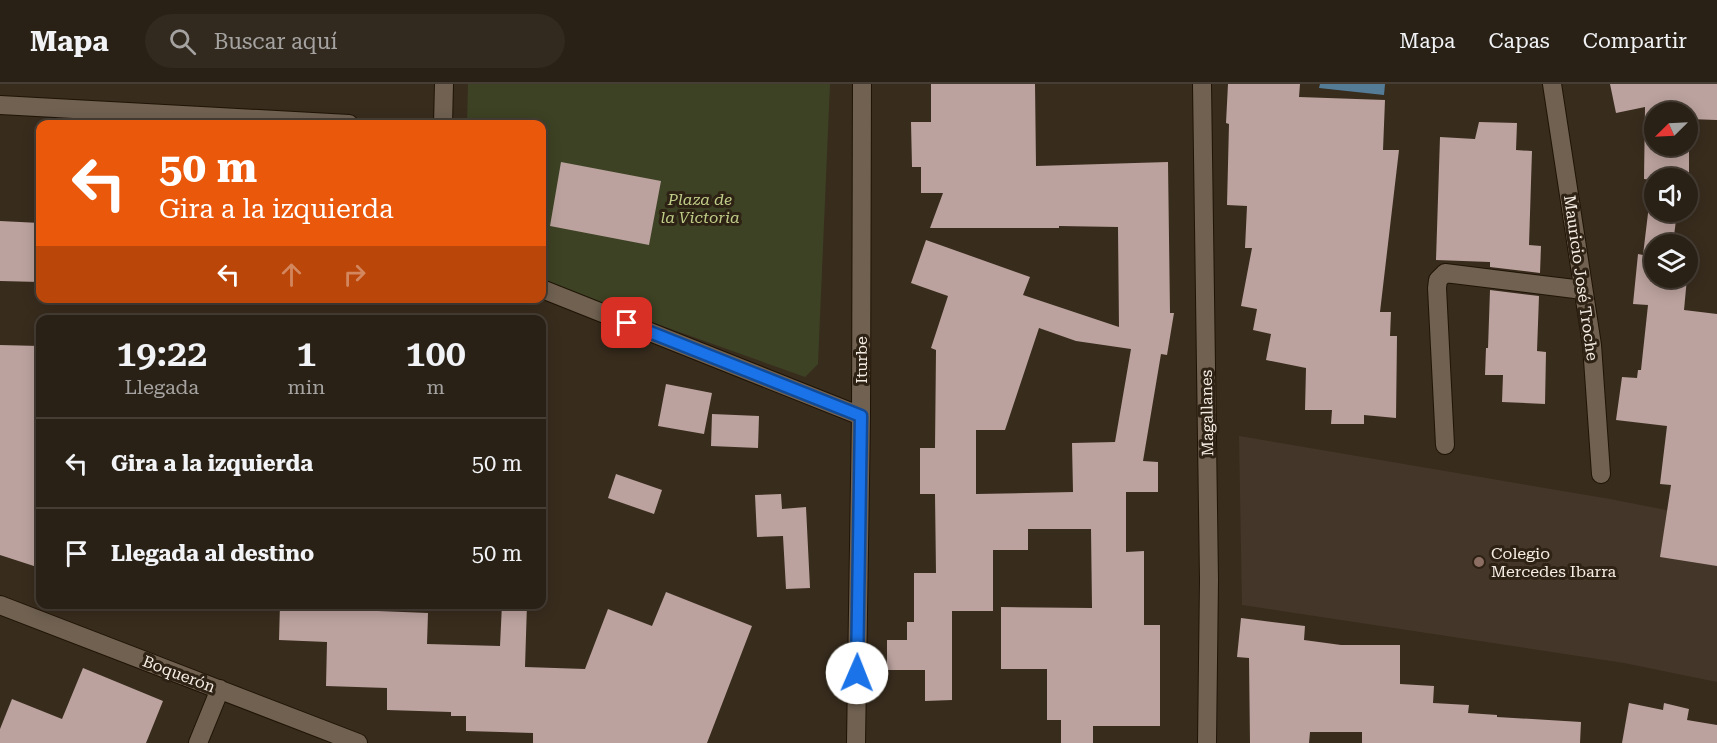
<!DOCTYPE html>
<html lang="es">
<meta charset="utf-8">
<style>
:root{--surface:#2a2116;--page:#32291f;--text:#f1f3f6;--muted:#a5a3a1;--line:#463e35}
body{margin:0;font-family:"Roboto Serif",serif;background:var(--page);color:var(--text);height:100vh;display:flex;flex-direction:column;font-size:22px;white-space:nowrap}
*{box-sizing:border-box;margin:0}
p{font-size:20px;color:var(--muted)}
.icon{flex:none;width:33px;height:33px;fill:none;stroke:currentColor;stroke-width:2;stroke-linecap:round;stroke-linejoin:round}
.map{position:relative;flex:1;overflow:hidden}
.panel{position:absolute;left:36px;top:231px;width:510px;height:294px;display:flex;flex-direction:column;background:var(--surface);border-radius:12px;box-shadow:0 3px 15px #0003,0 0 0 2px var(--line)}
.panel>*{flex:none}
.guide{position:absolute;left:36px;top:36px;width:510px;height:183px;border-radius:12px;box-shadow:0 3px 15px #0003,0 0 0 2px var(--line);background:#ea580c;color:#fff;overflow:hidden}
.needle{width:39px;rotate:246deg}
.controls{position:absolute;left:1644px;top:18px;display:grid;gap:12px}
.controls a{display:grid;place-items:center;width:54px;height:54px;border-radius:50%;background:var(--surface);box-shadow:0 3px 15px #0003,0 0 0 2px var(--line);font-size:30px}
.pin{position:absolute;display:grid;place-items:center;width:51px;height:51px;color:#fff;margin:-26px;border-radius:12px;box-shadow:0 3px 9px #0006}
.me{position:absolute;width:66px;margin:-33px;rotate:1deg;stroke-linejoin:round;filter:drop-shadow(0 0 4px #0008)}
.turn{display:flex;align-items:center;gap:21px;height:126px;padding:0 24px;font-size:27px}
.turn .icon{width:78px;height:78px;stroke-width:2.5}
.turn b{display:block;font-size:42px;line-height:51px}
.lanes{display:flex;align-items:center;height:57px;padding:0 24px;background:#0003;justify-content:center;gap:30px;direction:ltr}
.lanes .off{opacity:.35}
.eta{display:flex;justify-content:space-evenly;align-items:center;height:102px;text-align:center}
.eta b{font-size:36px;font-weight:600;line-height:42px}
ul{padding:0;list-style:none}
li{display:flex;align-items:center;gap:18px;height:90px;padding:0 24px;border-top:2px solid var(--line)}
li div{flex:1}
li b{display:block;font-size:22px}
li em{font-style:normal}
header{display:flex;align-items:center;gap:36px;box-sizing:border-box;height:84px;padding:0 30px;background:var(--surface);border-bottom:2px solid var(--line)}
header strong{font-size:28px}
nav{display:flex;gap:33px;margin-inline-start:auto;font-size:21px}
.search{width:420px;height:54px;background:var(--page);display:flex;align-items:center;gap:15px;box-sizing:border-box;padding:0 21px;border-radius:33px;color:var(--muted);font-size:22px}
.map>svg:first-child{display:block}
.education{fill:#443729}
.green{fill:#3d4224}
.water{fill:#547c97}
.building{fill:#bba29e;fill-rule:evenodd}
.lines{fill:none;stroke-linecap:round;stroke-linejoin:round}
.minor-casing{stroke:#1f1406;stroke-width:20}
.minor{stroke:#706151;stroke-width:18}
.route-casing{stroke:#114b97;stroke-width:15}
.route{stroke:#1a73e8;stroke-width:10}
.education-dot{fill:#8d6e63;stroke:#2e2214;stroke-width:2}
.labels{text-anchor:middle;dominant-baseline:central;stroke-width:6;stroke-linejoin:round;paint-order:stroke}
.park-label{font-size:16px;font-style:italic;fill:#bfcc88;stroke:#2e2214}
.street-label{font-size:16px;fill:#f6ede4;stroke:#2e2214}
.poi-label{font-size:16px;fill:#f6ede4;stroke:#2e2214;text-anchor:start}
</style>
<header>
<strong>Mapa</strong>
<div class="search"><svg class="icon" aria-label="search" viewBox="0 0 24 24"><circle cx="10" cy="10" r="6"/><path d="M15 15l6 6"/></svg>Buscar aquí</div>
<nav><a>Mapa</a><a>Capas</a><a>Compartir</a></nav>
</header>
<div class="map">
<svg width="1717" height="659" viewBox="0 0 1717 659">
<rect width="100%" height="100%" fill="#382c1d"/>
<path class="education" d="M1239,352L1610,415L1717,436V598L1624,579L1242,521Z"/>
<path class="green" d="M468,0H830L818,280L805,293L542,199V40H467Z"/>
<path class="water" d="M1320,0H1385L1384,11L1319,4Z"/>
<path class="building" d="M931,0H1035L1036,82L1168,78L1170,229H1174L1167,271L1161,270L1143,377L1158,378V408H1126V468L1144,467V541H1160V642H1093V659H1061V636H1047V585H1001V523L1092,524L1091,445H1028V466H993V527H952V616L925,617V586H887V556H907V538H914V489H936L935,410H920V364H935L936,266L931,264L948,212L911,199L926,156L1030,193L1023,211L1119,243L1118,143L1059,142V144H930L943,109H921V83H912L911,38H931ZM1039,244L1076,257L1131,265L1115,358L1072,359L1073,408L976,410V346H1005Z
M1228,0H1300L1299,13L1385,16L1383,66H1399L1380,228H1391L1390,252H1397L1396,334L1364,331V340H1331L1332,326H1305L1306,284L1266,276L1271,250L1253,246L1257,225L1241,222L1252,164H1245L1247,122L1227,121L1229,40L1226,39Z
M1610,0H1717V36L1689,35V96L1688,94H1654V128H1677L1673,160H1654V194H1687L1684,226L1717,230V482L1660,473L1671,401L1660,400L1667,342L1616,336L1622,293L1637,294L1638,286H1641L1648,221L1633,220L1638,170L1643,171L1652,96L1644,95L1645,23L1616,29ZM1654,28H1688V62H1654Z
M1479,38L1517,39L1516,66L1532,67L1529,161L1541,162L1540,189L1490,183V178L1436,176L1440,53L1475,55Z
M561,78L661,97L649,161L550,142Z
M0,137L40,139V198L0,197Z
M1490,206L1539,212L1537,267L1546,268L1545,320L1502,318L1503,291H1485L1486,264H1488Z
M0,261L40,262L37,395H40V484L0,471Z
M666,300L712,309L704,350L658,342Z
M712,330L759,332L758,364L711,362Z
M616,390L662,406L654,430L608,414Z
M781,410L782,425L806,423L810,504L786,505L783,452L757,453L755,411Z
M666,508L752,542L707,659H533V649L466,647V632H451V628L387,626V604L326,602L327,558L279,556L280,520H378V527L428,529L427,560L500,562L502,520H527L525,583L585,585L608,525L652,542Z
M1241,534L1305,542L1304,556L1341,561H1400V600L1434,602L1433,619L1469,621L1468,629L1497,631V633L1581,638L1580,659H1362V648H1310L1309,659H1250L1249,574L1237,573Z
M83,584L163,617L146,659H0V645L12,615L62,635Z
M1629,619L1663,626L1664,619L1689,625L1687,636L1717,641V659H1622Z"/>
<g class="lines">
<g class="minor-casing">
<path id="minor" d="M1202,0L1209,496L1207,659
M1552,0L1592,261L1601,390
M0,21L349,40
M443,40L444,0
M542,205L861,332
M1445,361L1437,204L1438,196L1445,189L1583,206
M0,521L358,659
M198,659L220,605
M856,659L861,332L862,0"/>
</g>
<use href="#minor" class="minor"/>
</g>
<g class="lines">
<g class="route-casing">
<path id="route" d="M627,239L861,332L857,589"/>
</g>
<use href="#route" class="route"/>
</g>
<circle class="education-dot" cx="1479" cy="478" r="6"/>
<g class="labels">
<g class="park-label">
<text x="700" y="115">Plaza de<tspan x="700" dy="18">la Victoria</tspan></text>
</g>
<g class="street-label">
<text transform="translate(1581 194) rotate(82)">Mauricio José Troche</text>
<text transform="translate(861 276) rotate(-90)">Iturbe</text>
<text transform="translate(1207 329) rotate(-91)">Magallanes</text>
<text transform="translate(179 590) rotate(21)">Boquerón</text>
</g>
<g class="poi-label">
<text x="1491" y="469">Colegio<tspan x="1491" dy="18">Mercedes Ibarra</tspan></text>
</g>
</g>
</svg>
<div class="controls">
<a><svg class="needle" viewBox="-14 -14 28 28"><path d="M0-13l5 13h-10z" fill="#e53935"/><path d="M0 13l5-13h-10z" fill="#a5a3a1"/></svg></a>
<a><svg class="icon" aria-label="sound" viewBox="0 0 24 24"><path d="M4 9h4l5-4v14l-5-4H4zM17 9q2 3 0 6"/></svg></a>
<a><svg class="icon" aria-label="layers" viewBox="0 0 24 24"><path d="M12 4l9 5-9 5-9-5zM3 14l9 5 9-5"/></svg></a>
</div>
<div class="pin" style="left:627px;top:239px;background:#d93025"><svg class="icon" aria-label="arrive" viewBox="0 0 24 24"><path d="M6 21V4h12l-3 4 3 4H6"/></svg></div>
<svg class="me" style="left:857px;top:589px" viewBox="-20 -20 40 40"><circle r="19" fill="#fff"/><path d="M0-13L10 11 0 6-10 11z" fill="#1a73e8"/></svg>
<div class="guide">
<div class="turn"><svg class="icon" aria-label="left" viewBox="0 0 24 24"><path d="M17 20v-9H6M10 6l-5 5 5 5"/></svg><div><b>50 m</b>Gira a la izquierda</div></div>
<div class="lanes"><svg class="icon" aria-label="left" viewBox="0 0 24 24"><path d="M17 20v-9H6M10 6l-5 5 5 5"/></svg><svg class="icon off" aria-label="ahead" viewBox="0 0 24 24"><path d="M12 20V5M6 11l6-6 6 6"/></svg><svg class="icon off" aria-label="right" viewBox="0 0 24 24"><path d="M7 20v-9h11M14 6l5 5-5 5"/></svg></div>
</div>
<section class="panel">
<div class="eta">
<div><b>19:22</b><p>Llegada</p></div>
<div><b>1</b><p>min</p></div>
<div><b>100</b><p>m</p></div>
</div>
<ul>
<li><svg class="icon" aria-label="left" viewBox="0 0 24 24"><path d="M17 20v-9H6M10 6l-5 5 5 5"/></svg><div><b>Gira a la izquierda</b></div><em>50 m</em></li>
<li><svg class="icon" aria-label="arrive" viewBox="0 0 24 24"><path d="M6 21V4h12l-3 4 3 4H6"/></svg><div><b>Llegada al destino</b></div><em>50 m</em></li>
</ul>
</section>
</div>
